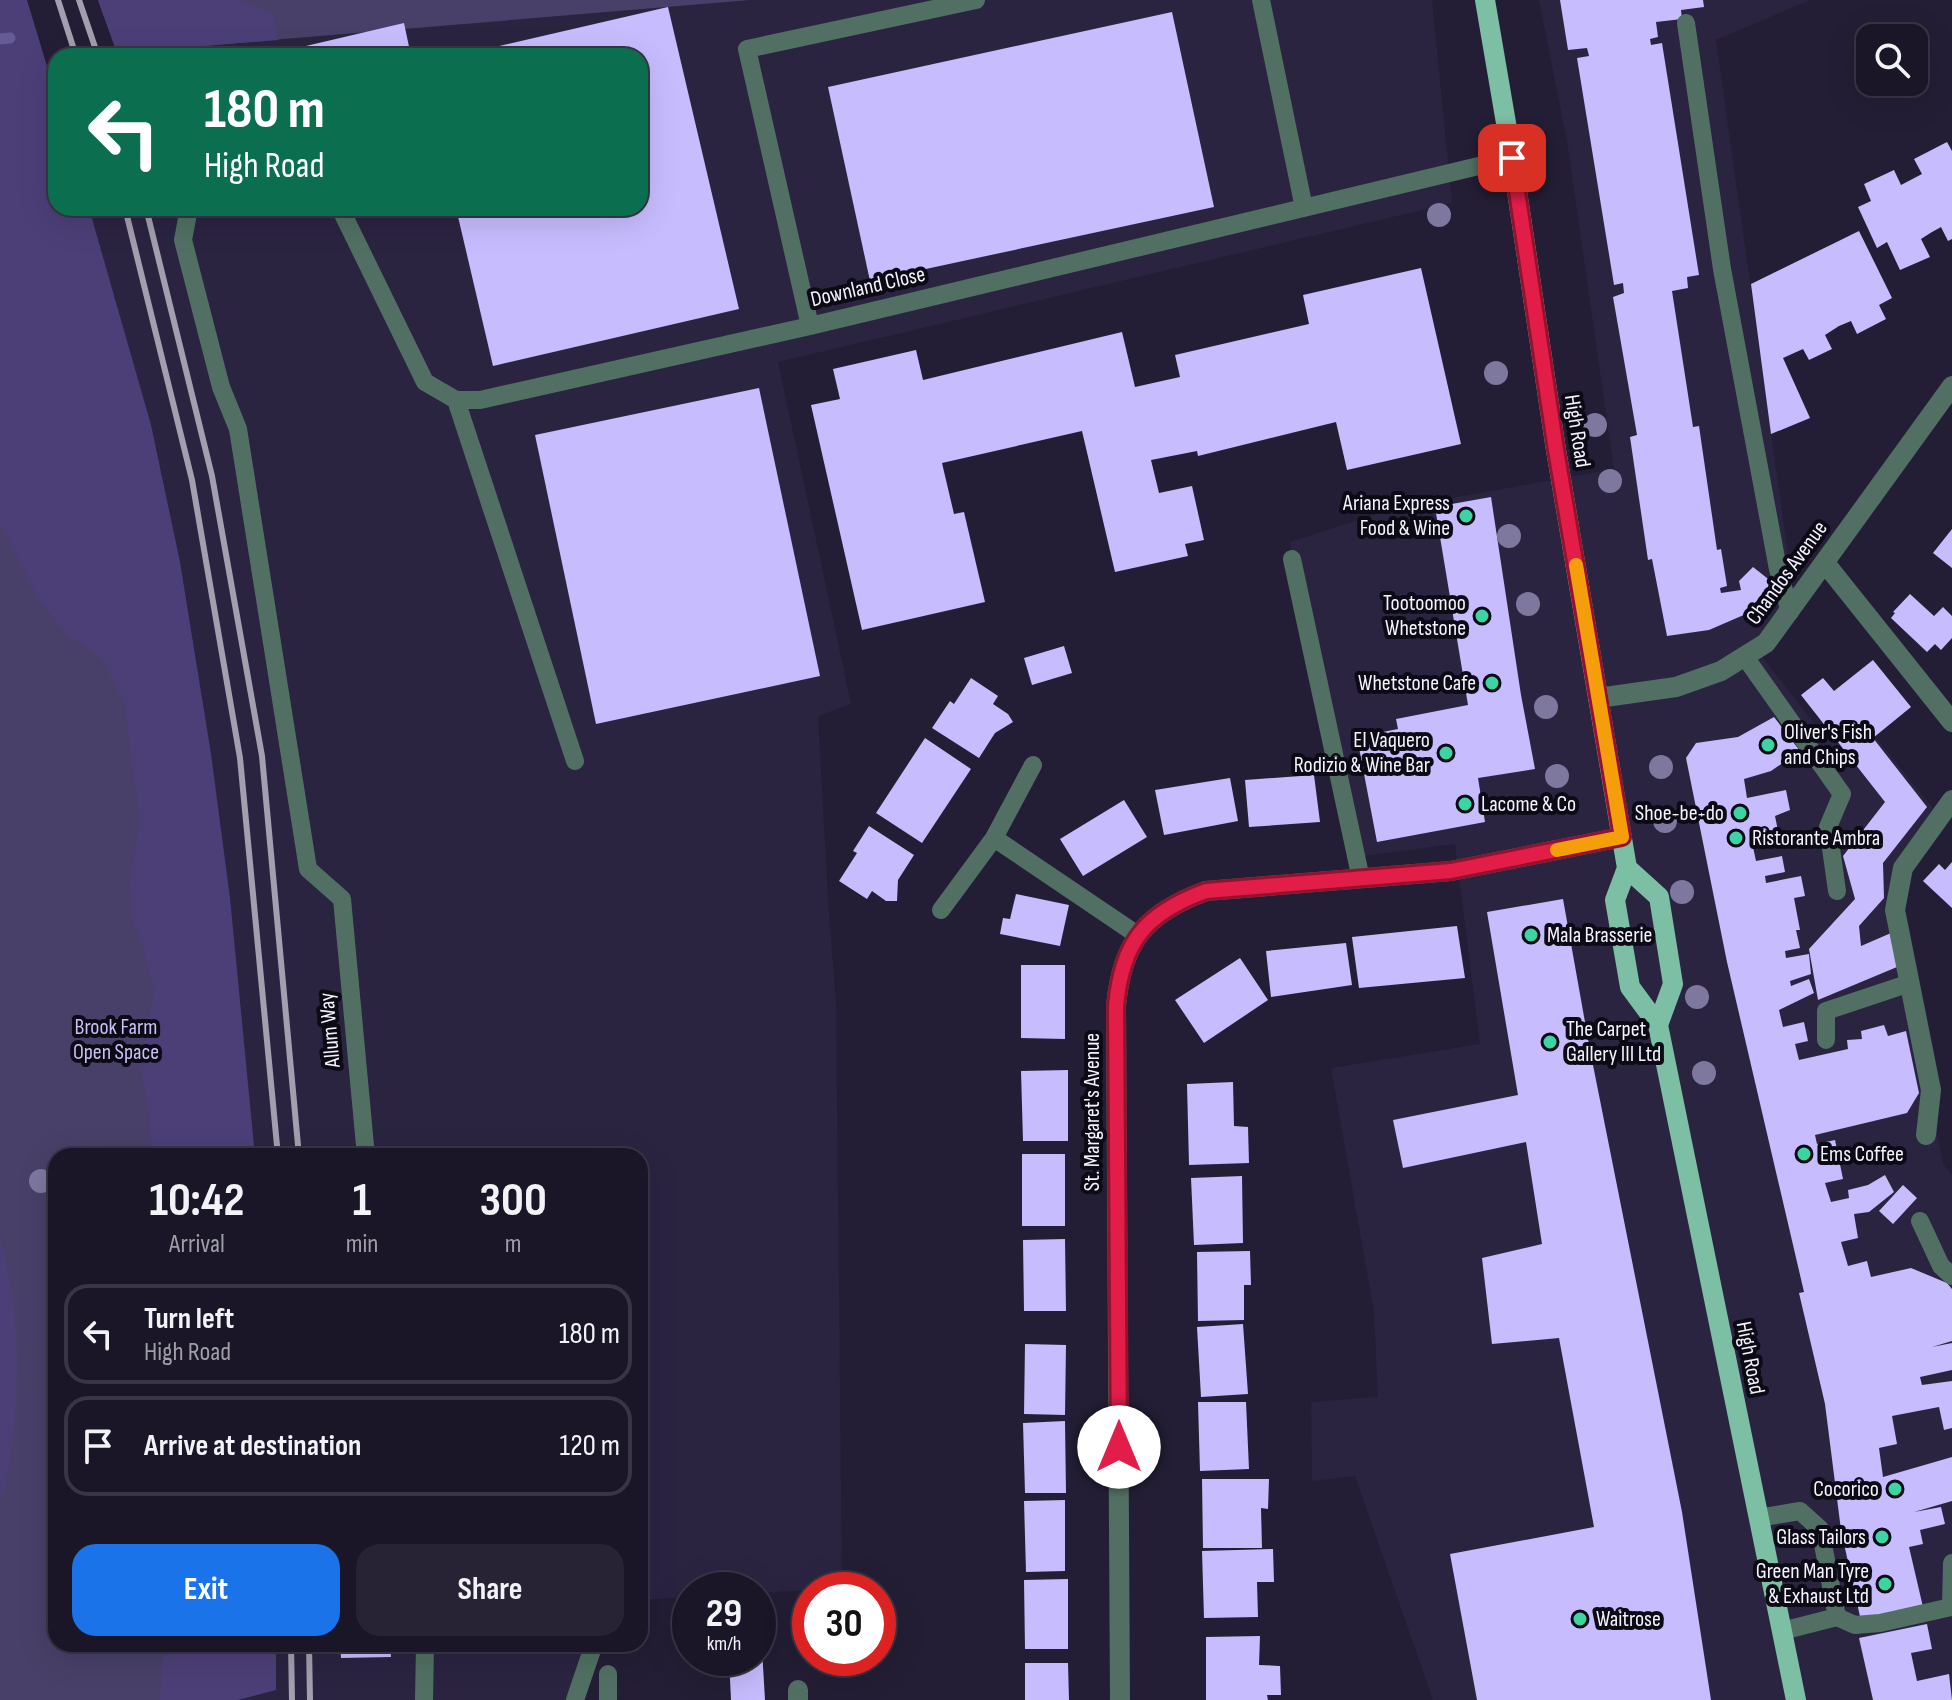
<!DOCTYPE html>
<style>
:root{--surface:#1a1628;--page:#272334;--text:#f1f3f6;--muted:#9f9fa8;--line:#383545;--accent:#1a73e8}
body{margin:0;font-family:"Sofia Sans Condensed",sans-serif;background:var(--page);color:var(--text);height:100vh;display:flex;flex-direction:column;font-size:30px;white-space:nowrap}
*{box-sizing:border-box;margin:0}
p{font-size:26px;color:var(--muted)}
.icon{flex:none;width:44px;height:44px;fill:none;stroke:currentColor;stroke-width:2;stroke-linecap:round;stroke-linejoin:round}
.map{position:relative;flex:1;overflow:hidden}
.panel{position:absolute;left:48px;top:1148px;width:600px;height:504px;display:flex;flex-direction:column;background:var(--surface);border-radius:24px;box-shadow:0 8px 32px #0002,0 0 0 2px var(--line)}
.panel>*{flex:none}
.hud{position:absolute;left:48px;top:48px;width:600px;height:168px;border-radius:24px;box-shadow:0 8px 32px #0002,0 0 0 2px var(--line);background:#0b6e4f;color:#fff;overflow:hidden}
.tools{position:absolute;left:1856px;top:24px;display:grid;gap:16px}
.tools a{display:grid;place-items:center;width:72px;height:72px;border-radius:16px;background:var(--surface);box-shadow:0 8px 32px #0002,0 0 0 2px var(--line);font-size:40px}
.speed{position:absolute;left:672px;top:1572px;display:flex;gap:16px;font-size:40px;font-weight:700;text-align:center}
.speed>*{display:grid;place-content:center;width:104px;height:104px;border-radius:50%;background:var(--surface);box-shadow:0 8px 32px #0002,0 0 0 2px var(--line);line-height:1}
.speed small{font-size:20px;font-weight:400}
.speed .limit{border:12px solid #d22;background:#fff;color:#111}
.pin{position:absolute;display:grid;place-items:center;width:68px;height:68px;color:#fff;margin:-34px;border-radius:16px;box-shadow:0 4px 12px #0006}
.me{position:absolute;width:88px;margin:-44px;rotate:0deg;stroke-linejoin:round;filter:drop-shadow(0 0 6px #0008)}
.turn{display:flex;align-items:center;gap:28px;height:168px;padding:0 24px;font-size:36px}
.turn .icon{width:104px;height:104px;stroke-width:2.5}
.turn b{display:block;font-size:56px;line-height:68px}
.eta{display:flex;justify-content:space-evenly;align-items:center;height:136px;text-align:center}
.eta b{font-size:48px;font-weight:700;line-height:56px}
.button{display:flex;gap:16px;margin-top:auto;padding:16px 24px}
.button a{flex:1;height:92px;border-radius:24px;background:var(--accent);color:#fff;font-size:32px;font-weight:700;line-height:92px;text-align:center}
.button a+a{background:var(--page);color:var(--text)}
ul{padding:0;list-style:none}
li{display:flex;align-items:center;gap:24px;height:100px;margin:0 16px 12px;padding:0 8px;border:4px solid var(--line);border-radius:24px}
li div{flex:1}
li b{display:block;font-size:30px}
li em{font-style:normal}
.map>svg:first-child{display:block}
.built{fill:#2a2441}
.green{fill:#484068}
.forest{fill:#4c3f78}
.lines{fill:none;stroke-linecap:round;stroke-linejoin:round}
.stream{stroke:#675b96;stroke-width:11}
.building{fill:#c7bcfe}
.lane{stroke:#517063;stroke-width:18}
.street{stroke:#517063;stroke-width:20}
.primary{stroke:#7cbfa4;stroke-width:20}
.rail{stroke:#a29fae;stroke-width:6}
.tree{fill:#7e789f}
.route-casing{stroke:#92132f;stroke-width:20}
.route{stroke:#e11d48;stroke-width:14}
.slow{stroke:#f59e0b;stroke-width:14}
.poi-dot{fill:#3dd4a3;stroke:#0c0a14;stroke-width:3}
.labels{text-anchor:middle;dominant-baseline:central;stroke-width:8;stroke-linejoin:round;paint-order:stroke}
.street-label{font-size:22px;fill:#f5f3fd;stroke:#0c0a14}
.poi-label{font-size:22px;fill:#f5f3fd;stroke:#0c0a14;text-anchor:end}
.park-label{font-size:22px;fill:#c9c1f6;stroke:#0c0a14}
</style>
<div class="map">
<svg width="1952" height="1700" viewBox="0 0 1952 1700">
<rect width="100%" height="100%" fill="#231e35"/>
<path class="built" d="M750,0H1432L1452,203L778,362L851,704L818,716L829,915L836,1002L842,1588L758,1593V1590H690V1597L640,1600V1156H243L159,491L116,302L88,208H640V56H108L117,53Z
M1539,0H1810L1716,40L1795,604L1757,650L1826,739H1877L1940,817L1903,868L1895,910L1943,1164L1952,1175V1700H1433L1355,1476L1312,1481L1311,1402L1378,1397L1374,1312L1331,1068L1480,1044L1455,844L1355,857L1290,542L1395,508L1614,469L1568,147Z
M252,1644H602L582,1700H214Z"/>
<path class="green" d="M0,0H23L56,208L242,1156H56V1644H253L215,1700H0Z
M98,0H751L117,53Z"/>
<path class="forest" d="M0,0H27L56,96V208H89L151,425L180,562L211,754L230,898L255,1156H153L148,1103L140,1069L154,993L145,954L133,921L130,881L140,821L125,704L104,662L92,651L69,637L39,600L0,523Z
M98,0H237L272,13L278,40L117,53Z
M0,1238C18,1306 21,1372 12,1441C9,1463 8,1482 0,1502Z
M163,1644H276V1690L238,1700H160Z"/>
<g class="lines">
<path class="stream" d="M0,39L10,38"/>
</g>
<path class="building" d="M1560,0H1703L1704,7L1681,10L1682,19L1656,22L1658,37L1650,39L1651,45L1662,43L1699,275L1687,277L1688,288L1672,291L1693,427L1699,426L1717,550L1721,549L1727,586L1720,588L1721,593L1741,590L1739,581L1753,567L1772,582L1746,614L1709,630L1667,636L1652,559L1648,560L1630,437L1637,435L1613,297L1624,293L1623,283L1614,285L1577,58L1589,56L1587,48L1568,50Z
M668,7L739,309L493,366L456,208H640V56L460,55Z
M1172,12L1214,207L870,281L828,87Z
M404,23L411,56H277L276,53Z
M1947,142L1952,151V239L1948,241L1941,227L1932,232L1921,239L1930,257L1900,270L1887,242L1877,248L1858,207L1871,201L1864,184L1894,170L1901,185L1922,174L1914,159Z
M1859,231L1892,298L1879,305L1886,319L1857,334L1851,321L1839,326L1825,335L1832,349L1809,360L1803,349L1783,358L1810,418L1771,434L1751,284Z
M1421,268L1461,444L1347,470L1336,422L1198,456L1197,451L1151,460L1159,493L1192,486L1204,540L1185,544L1188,556L1115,572L1082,431L942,463L954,514L964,512L985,602L862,630L811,405L840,399L833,369L916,350L923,380L1122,332L1135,387L1180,377L1175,355L1309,324L1303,295Z
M759,388L820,676L596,724L535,435Z
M1491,497L1521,695L1535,769L1478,778L1485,822L1377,842L1357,737L1398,729L1396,719L1468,705L1435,507Z
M1952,529V568L1933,553Z
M1910,594L1934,616L1943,607L1952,616V638L1941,650L1935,644L1927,652L1891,618L1895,613L1893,612Z
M1064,646L1072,673L1032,685L1024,658Z
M1873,660L1911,707L1873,738L1927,807L1883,863L1884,898L1859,926L1861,946L1891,933L1897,967L1818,1000L1809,949L1855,899L1843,856L1885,802L1801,695L1823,678L1834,691Z
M971,678L998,696L993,704L1008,714L1013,722L995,733L979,758L932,728L950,701L954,704Z
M1774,717L1800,751L1771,771L1744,779L1747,798L1786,790L1790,810L1775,816L1779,836L1760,840L1761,845L1753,847L1756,861L1782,856L1785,872L1765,876L1766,883L1801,876L1805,896L1794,898L1800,930H1796L1800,948L1785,951L1786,958L1809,954L1811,974L1790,981L1791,986L1809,979L1814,993L1779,1010L1783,1027L1804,1022L1808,1041L1795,1044L1799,1060L1848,1049L1847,1040L1862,1039L1861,1031L1884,1025L1888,1036L1906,1031L1919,1093L1907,1113L1815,1135L1817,1144L1835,1140L1843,1179L1825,1183L1831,1202L1849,1198L1848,1190L1868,1185L1885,1175L1894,1192L1869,1212L1854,1214L1858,1238L1841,1242L1848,1266L1867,1261L1871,1277L1911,1268L1947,1283L1952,1289V1341L1932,1347L1952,1343V1370L1920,1377L1922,1385L1952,1381V1428L1944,1430L1939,1407L1892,1416L1897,1444L1879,1448L1883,1477L1952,1457V1501L1914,1512L1941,1507L1945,1524L1920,1530L1923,1544L1909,1547L1923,1607L1861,1621L1841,1530L1825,1404L1799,1293L1804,1292L1727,962L1686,758L1696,743L1738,737Z
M925,738L971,769L922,843L876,813Z
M1314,775L1320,822L1249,827L1245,780Z
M1230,778L1238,821L1164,835L1155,790Z
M1124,800L1147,837L1083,876L1060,839Z
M869,826L914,855L898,880L897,901H886L872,891L867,899L839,881L857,853L853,851Z
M1952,862V908L1923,881L1939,864L1945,870Z
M1016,894L1069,905L1060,946L1000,934L1003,918L1010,919Z
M1563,899L1590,1050L1682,1512L1711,1700H1477L1450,1554L1594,1527L1559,1338L1492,1344L1482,1258L1542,1244L1526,1142L1403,1168L1393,1120L1518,1095L1487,912Z
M1457,926L1465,978L1359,988L1352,937Z
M1346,943L1352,985L1271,997L1266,951Z
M1240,958L1268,1000L1204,1043L1175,1000Z
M1021,965H1065V1039L1021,1038Z
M1068,1070V1141H1023L1021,1071Z
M1233,1082L1234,1126L1248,1127L1249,1163L1189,1165L1187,1084Z
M1022,1154H1065V1226H1022Z
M1242,1176L1243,1243L1194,1245L1191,1178Z
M1903,1185L1917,1198L1893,1224L1879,1211Z
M1065,1239L1066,1311H1024L1023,1240Z
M1250,1251L1251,1285H1244V1320L1198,1321L1197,1252Z
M1243,1324L1248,1394L1201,1397L1197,1327Z
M1025,1344L1066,1345L1065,1415L1024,1414Z
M1198,1402H1246L1249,1469L1200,1471Z
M1065,1421L1066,1493H1025L1023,1423Z
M1202,1479H1269L1268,1509L1261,1508L1262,1548H1203Z
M1065,1500V1571L1026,1572L1024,1501Z
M1273,1549L1274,1582H1257L1258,1617L1204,1618L1202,1551Z
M1068,1579V1649H1025L1024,1580Z
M1927,1624L1932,1649L1911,1653L1917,1681L1949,1674L1952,1700H1873L1859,1638Z
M758,1632H761L765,1700H731L729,1658H758Z
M1260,1636L1259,1665L1280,1666L1281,1695H1267L1268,1700H1206V1637Z
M340,1644H390L391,1657L341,1658Z
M1025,1663H1068L1069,1700H1025Z"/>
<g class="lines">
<path class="lane" d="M1261,0L1304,208
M1686,23L1722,269L1778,569L1790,612
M189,208L183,240L221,387L238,429L308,869L342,899L366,1156
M340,208L425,382L456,400H480L810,326L1512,158
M810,326L747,49L976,0
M456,400L575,761
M1292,559L1361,879
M1745,657L1842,794L1828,827L1837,891
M994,838L1139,936
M941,910L994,838L1033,765
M1826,1040V1011L1910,983
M1920,1221L1941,1266L1952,1276
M1758,1518L1800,1511L1820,1529L1837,1617
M1782,1631L1837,1617L1855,1625L1880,1623L1951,1607L1952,1563
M608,1674V1700
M424,1700L425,1644
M575,1700L594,1644"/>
<path class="street" d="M1825,563L1952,722
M1598,698L1676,687L1721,671L1766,643L1952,386
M1926,1135L1931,1090L1895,910L1903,868L1952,800
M798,1690V1700
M1120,1700L1116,1006C1122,941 1146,913 1206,891L1451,871L1622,837"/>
<path class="primary" d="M1485,0L1512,158L1556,450L1627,868L1615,900L1630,987L1658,1025L1796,1700
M1627,868L1659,897L1673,984L1658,1025"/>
<path class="rail" d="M58,0L76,56
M79,0L98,56
M125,208L192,480L240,758L278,1156
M146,208L212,476L262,756L299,1156
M291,1644L292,1700
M309,1644L310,1700"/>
</g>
<g class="tree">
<circle cx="1439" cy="215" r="12"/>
<circle cx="1496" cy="373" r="12"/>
<circle cx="1595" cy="425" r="12"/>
<circle cx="1610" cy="481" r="12"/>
<circle cx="1509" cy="536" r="12"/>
<circle cx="1528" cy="604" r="12"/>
<circle cx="1546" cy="707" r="12"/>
<circle cx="1661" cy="767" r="12"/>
<circle cx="1557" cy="776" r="12"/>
<circle cx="1665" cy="821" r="12"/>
<circle cx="1682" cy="892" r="12"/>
<circle cx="1697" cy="997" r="12"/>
<circle cx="1704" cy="1073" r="12"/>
<circle cx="41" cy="1181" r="12"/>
</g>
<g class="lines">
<g class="route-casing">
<path id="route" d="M1119,1447L1116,1006C1122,941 1146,913 1206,891L1451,871L1622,837L1556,450L1512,158"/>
</g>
<use href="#route" class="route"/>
<path class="slow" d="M1557,850L1622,837L1576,565"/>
</g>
<g class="poi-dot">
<circle cx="1466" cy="516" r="8"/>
<circle cx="1482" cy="616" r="8"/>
<circle cx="1492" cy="683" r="8"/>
<circle cx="1768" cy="745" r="8"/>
<circle cx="1446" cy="753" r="8"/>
<circle cx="1465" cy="804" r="8"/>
<circle cx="1740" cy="813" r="8"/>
<circle cx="1736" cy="838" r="8"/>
<circle cx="1531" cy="935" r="8"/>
<circle cx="1550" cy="1042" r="8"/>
<circle cx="1804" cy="1154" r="8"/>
<circle cx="1895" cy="1489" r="8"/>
<circle cx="1882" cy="1537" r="8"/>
<circle cx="1885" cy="1584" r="8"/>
<circle cx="1580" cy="1619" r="8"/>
</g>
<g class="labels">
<g class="street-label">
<text transform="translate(868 287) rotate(-13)">Downland Close</text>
<text transform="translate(1577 431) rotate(81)">High Road</text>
<text transform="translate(1787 573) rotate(-54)">Chandos Avenue</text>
<text transform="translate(330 1030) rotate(-95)">Allum Way</text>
<text transform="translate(1092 1112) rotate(-90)">St. Margaret's Avenue</text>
<text transform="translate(1750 1358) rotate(79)">High Road</text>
</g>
<g class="poi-label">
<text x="1450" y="503">Ariana Express<tspan x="1450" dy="25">Food &amp; Wine</tspan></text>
<text x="1466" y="603">Tootoomoo<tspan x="1466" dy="25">Whetstone</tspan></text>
<text x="1476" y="683">Whetstone Cafe</text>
<text x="1784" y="732" text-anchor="start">Oliver's Fish<tspan x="1784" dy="25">and Chips</tspan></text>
<text x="1430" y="740">El Vaquero<tspan x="1430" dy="25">Rodizio &amp; Wine Bar</tspan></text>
<text x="1481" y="804" text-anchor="start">Lacome &amp; Co</text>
<text x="1724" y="813">Shoe-be-do</text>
<text x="1752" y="838" text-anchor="start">Ristorante Ambra</text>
<text x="1547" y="935" text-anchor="start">Mala Brasserie</text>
<text x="1566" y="1029" text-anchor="start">The Carpet<tspan x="1566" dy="25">Gallery III Ltd</tspan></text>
<text x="1820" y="1154" text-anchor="start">Ems Coffee</text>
<text x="1879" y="1489">Cocorico</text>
<text x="1866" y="1537">Glass Tailors</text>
<text x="1869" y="1571">Green Man Tyre<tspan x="1869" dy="25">&amp; Exhaust Ltd</tspan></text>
<text x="1596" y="1619" text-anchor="start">Waitrose</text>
</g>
<g class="park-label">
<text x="116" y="1027">Brook Farm<tspan x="116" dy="25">Open Space</tspan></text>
</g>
</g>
</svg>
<div class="tools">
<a><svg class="icon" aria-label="search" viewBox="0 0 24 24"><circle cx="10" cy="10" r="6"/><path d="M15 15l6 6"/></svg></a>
</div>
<div class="speed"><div>29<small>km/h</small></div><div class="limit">30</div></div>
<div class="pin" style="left:1512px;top:158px;background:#d93025"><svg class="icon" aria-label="arrive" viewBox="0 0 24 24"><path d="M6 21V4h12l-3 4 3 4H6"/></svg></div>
<svg class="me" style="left:1119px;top:1447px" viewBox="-20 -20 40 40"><circle r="19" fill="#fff"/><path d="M0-13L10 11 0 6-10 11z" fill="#e11d48"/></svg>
<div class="hud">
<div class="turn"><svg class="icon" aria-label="left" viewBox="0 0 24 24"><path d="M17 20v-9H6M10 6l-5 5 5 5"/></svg><div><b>180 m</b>High Road</div></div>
</div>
<section class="panel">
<div class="eta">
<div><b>10:42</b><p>Arrival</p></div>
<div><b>1</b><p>min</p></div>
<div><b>300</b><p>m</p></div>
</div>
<ul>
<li><svg class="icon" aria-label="left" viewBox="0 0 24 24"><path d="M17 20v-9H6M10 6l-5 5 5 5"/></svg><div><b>Turn left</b><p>High Road</p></div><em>180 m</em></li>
<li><svg class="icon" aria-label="arrive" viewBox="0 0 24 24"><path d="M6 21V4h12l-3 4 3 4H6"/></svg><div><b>Arrive at destination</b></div><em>120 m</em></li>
</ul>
<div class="button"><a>Exit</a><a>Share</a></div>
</section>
</div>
